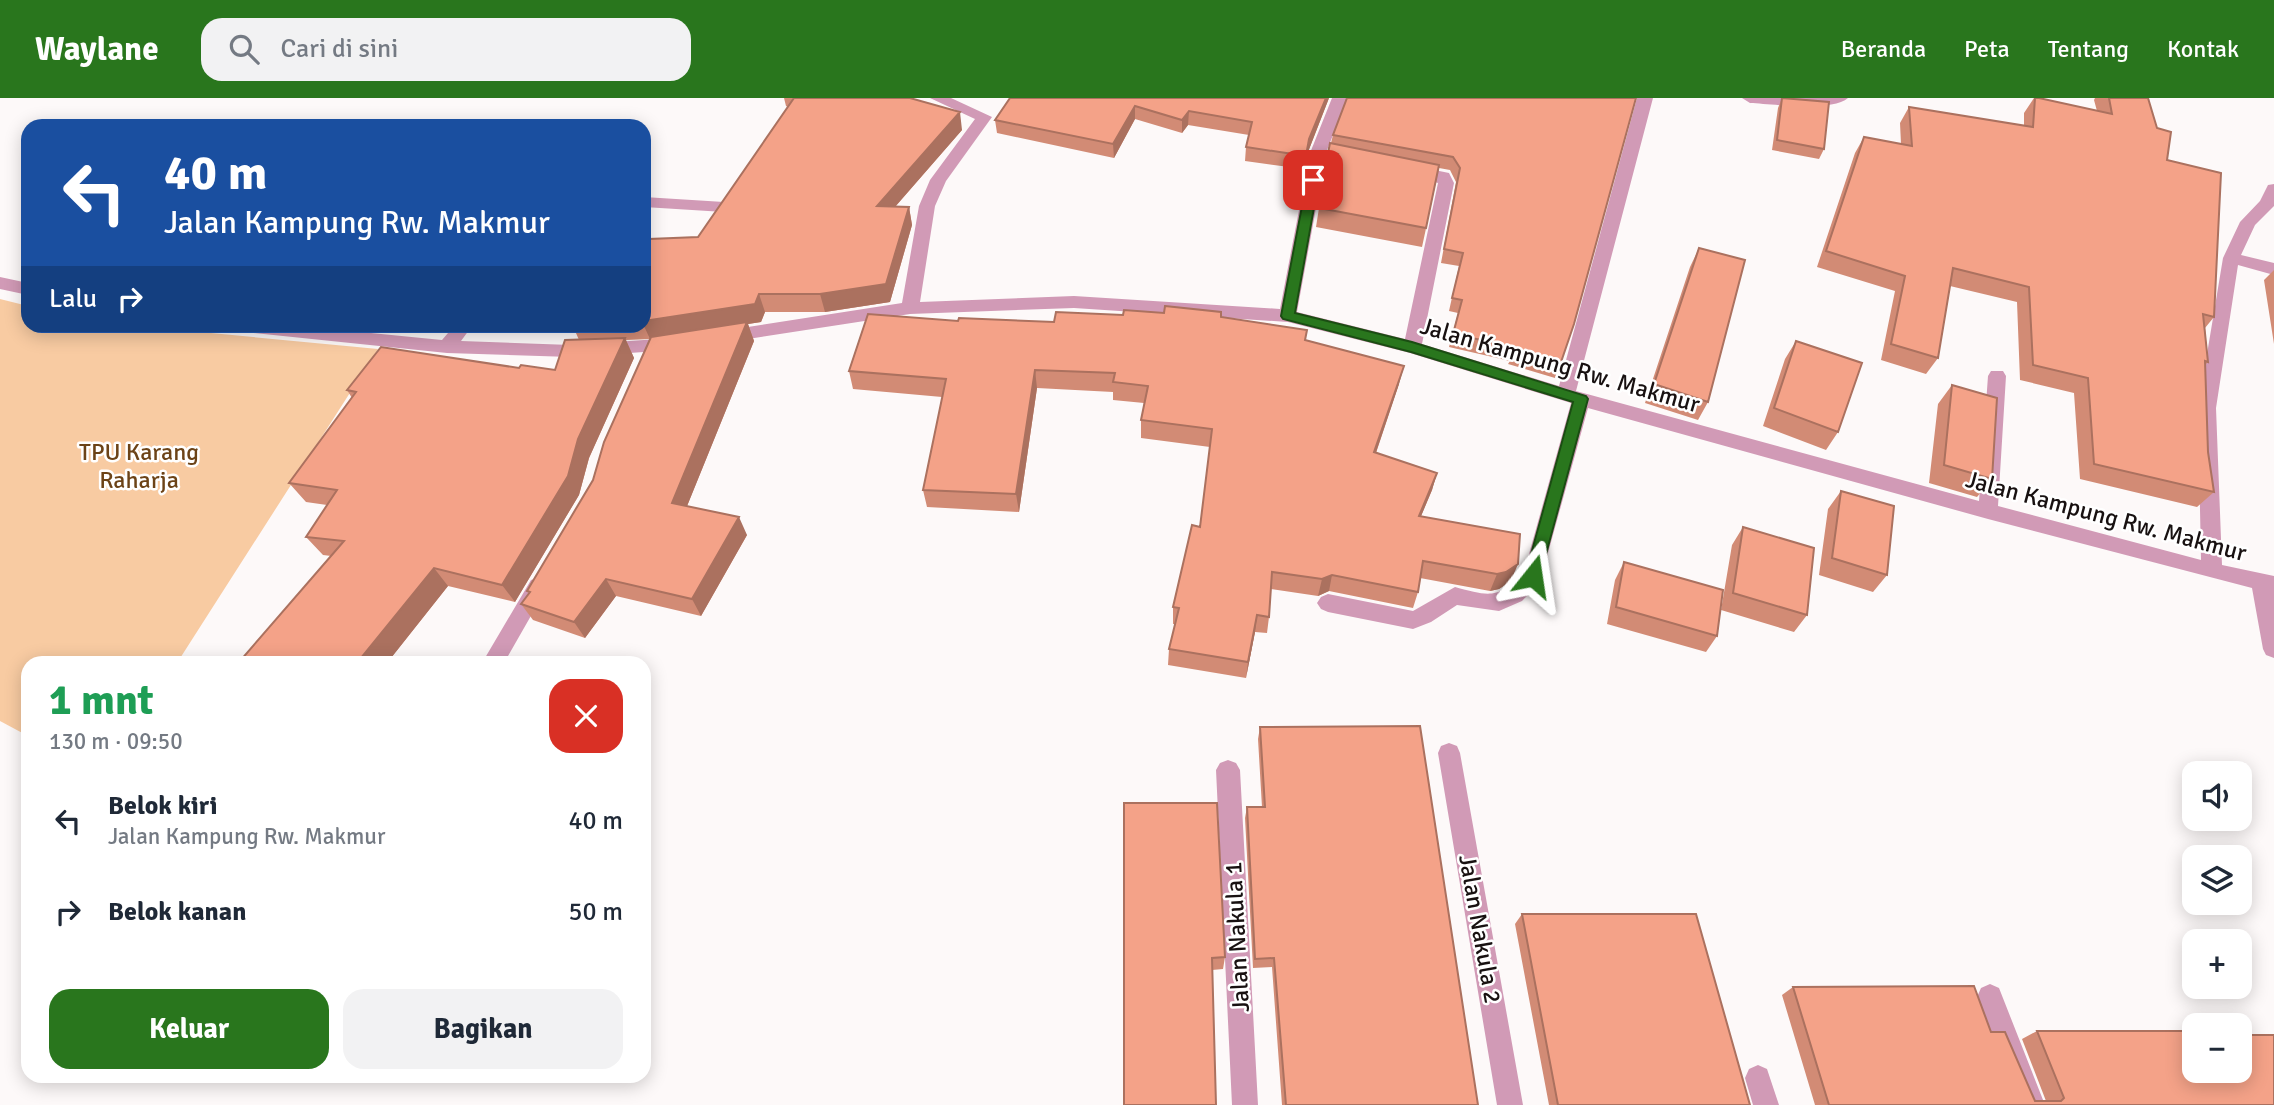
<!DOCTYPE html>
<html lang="id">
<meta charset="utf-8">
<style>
:root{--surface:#fff;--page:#f2f2f3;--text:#1f2937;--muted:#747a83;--accent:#29761d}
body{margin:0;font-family:Signika,sans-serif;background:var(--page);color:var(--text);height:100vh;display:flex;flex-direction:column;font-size:26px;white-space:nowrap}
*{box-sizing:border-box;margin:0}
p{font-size:23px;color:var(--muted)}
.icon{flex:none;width:38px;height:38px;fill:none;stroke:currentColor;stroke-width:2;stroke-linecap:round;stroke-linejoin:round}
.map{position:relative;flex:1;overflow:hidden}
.sheet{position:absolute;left:21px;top:558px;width:630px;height:427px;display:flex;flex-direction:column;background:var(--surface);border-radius:21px;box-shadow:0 4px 18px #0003}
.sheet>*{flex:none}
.top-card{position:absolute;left:21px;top:21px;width:630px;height:214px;border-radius:21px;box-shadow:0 4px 18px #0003;background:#1a4fa0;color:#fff;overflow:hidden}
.controls{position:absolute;left:2182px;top:663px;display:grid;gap:14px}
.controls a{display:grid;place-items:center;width:70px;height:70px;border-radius:14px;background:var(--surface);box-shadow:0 4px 18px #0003;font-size:35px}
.pin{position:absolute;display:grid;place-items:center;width:60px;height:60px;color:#fff;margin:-30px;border-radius:14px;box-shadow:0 4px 10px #0006}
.me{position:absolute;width:77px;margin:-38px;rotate:15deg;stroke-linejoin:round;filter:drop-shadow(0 0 5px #0008)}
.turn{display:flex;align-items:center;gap:24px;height:147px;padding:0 28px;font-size:32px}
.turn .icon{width:91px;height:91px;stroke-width:2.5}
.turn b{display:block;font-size:49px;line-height:60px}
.then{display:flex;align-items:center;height:66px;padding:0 28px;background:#0003;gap:14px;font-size:26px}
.round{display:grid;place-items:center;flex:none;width:74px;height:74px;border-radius:21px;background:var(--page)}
.summary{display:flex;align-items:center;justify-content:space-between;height:119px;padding:0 28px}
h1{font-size:42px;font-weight:800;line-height:52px;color:#1e9e55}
.cta{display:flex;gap:14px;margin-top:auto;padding:14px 28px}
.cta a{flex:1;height:80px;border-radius:21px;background:var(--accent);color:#fff;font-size:28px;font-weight:800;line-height:80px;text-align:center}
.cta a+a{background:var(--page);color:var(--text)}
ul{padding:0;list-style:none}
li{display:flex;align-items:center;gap:21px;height:91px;padding:0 28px}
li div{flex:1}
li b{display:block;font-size:26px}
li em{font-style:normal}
header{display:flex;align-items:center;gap:42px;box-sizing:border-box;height:98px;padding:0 35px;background:var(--accent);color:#fff}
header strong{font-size:33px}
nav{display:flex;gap:38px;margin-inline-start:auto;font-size:24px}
.search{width:490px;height:63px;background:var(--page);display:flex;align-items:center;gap:18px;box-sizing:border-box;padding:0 24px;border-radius:21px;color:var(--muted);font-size:26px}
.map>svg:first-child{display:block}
.green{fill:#f8cba2}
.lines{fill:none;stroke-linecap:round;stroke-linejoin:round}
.street{fill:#d19ab6;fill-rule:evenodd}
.wall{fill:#d28b75}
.shaded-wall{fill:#ab715f}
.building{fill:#f4a288;stroke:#ab715f;stroke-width:2}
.route{fill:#29761d;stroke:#1b4d13;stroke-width:2}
.labels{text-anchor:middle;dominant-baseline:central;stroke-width:5;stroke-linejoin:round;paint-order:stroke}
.street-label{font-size:24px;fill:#181111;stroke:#fff}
.park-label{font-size:24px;fill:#6c4317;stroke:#fff}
</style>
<header>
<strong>Waylane</strong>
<div class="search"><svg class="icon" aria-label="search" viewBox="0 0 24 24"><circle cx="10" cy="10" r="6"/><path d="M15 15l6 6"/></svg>Cari di sini</div>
<nav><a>Beranda</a><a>Peta</a><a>Tentang</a><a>Kontak</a></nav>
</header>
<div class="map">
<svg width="2274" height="1007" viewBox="0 0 2274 1007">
<rect width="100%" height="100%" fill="#fdf9f9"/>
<path class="green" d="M0,201L28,208V228H137L378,251L177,565H28V638L0,623Z"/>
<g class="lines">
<path class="street" d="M930,0H951L992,19L946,83L935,108L920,204L1074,198L1280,211L1310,55L1332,0H1348L1327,52L1361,59L1363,62L1355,67L1325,61L1297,214L1405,241L1438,85L1404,75L1402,72L1410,67L1449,75L1454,85L1422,246L1559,288L1637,0H1653L1576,293L1979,403L1988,278L1991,273H2003L2006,278L1998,408L2201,462L2198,310L2223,160L2240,124L2260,103L2268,87L2274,86V108L2255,127L2241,157L2274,165V177L2238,167L2216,310L2222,467L2274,478V560L2266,557L2263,551L2252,490L1988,421L1588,310L1540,484L1522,503L1499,513L1457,507L1431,524L1413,531L1328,514L1321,511L1317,505L1321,499L1328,496L1413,513L1455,489C1489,498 1498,502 1524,474L1571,305L1410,255L1288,224L1074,210L910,216L722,245L716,243L713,239L716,235L722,233L902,205L919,108L930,82L975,21Z
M1742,0H1848C1832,14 1772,6 1750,5Z
M644,99L724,104L732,109L724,114L644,109Z
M0,179L28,185V197L0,191Z
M236,228H300L442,242L454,228H472L461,243L571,247L673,240L679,242L682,246L679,250L673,252L571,259L447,255L245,234Z
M538,480L545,482L548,488L504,565H482L531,482Z
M1449,645L1457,648L1460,655L1523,1007H1497L1438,655L1441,648Z
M1228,662L1236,665L1240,672L1258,1007H1232L1216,672L1220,665Z
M1990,886L1999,890L2045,1007H2019L1977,899L1981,890Z
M1758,967L1767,971L1779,1007H1753L1745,980L1749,971Z"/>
</g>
<path class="wall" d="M784,0H910L962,32L895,109H909L912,127L890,204L825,214H765L761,224L748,226L754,243L687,408L747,437L701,518L616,498L585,540L533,522L521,506L529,496L527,493L593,382L650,241L626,242L634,260L589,360L579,397L515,504L448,488L387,565H242L240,563L331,458L323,457L306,439L327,407L306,404L289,385L352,300L347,292L519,270L555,272L579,242L573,228H644L698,139L788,9L786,8Z
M1010,0H1329L1308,54L1304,71L1245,63L1246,49L1249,37L1188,27L1182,35L1135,21L1114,60L997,35L995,22Z
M1636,0L1574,226L1555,280L1508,266L1510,263L1449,249L1458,215L1449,213L1459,168L1441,165L1456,84L1450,72L1439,70L1422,149L1316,129L1319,110L1331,75L1325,74L1330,45H1331L1333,37Z
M1782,0L1824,51L1819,61L1772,52L1778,10Z
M2034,0H2039L2097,13L2094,2L2095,0H2148L2214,219L2205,230L2208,264L2205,267L2208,354L2214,394L2197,409L2080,381L2074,295L2020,282L2017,204L1950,188L1938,260L1926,276L1881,262L1895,193L1817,169L1855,55L1864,39L1901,46L1900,25L1909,9L2024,28V15Z
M1699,150L1708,304L1698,322L1645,305L1690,169Z
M2274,172V246L2264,182Z
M1123,217L1221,219L1306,242L1399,286L1376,355L1437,375L1432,392L1421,418L1511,483L1499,491L1490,493L1420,480L1418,494L1413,510L1329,493L1318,498L1271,491L1269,519L1267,535L1255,534L1246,580L1168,567L1169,551L1175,526H1173V509L1200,429L1210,349L1141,340V322L1144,305L1113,302V294L1037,290L1019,414L927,409L923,392L942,299L853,291L849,273L958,223L1054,224Z
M1796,243L1838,334L1826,352L1763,328L1785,261Z
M1952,287L1992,381L1977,399L1929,385L1938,306Z
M1841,393L1887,477L1873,494L1819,477L1828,411Z
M1743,429L1807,517L1794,534L1721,512L1732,447Z
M1624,464L1717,538L1706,554L1607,526L1615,482Z
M1260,629L1478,1007H1282L1272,869L1253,870L1245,720L1247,709H1262L1258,641Z
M1124,705L1225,859L1223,871L1212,872Z
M1522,816L1750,1007H1549L1515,826Z
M1793,889L1991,934L2035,1003H2046L2022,941L2037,933L2194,973L2274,1007H1815L1782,897Z"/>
<path class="shaded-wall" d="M1326,0H1329L1308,54L1304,71L1309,41Z
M1135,8V21L1114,60L1113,46Z
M1189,13L1188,27L1182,35V22Z
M960,14L962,32L880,126L877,108Z
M909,109L912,127L890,204L825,214L820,196Z
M759,196L765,214L761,224L748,226L754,243L681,423L672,405L650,241L644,228V223Z
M625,240L634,260L589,360L579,397L515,504L502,487Z
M1404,268L1399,286L1370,372L1374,354Z
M1035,272L1037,290L1019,414L1016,396Z
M1437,375L1432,392L1414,435L1419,418Z
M739,419L747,437L701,518L692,501Z
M1518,466L1511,483L1499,491L1490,493L1497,476Z
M434,470L448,488L387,565H357Z
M1332,477L1329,493L1318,498L1322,481Z
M606,481L616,498L585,540L574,524Z
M1257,517L1255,534L1246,580L1248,564Z"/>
<path class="building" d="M794,0H910L960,14L877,108L909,109L886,186L820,196H759L755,206L644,223V160L649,141L698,139Z
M1010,0H1326L1309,41L1306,58L1246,49L1252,24L1189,13L1182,22L1135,8L1113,46L995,22Z
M1347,0H1636L1574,226L1560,267L1513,253L1514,249L1453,236L1462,202L1452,200L1463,155L1444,151L1460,70L1453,59L1333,37Z
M1782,0L1829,4L1824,51L1777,42Z
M2035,0H2039L2112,16L2109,0H2148L2157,30L2171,34L2167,62L2221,75L2214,219L2203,216L2208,264L2205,263L2208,354L2214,394L2094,366L2088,280L2033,267L2029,189L1953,170L1938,260L1891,246L1905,178L1826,153L1864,39L1912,48L1909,9L2033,29Z
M510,22L574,24L571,28H506Z
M1330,45L1439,67L1426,130L1319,110L1338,56L1328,55Z
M1699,150L1745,162L1708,304L1654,286Z
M1165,208L1221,214V219L1307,232L1305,242L1404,268L1374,354L1437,375L1419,418L1520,436L1518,466L1506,474L1497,476L1423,463L1418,494L1332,477L1322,481L1272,474L1269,519L1257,517L1248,564L1169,551L1179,510L1173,509L1192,427L1200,429L1212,331L1141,322L1148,288L1113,284L1115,275L1035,272L1016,396L923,392L946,281L849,273L868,216L958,223L959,220L1054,224L1056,214L1123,217L1124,212L1164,215Z
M747,224L672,405L739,419L692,501L606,481L574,524L521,506L530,494L527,493L593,382L604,344L651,239Z
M625,240L578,341L568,378L502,487L434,470L357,565H246L240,563L344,443L306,439L337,392L289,385L356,294L347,292L381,249L519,270L521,267L555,272L565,242Z
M1796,243L1862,265L1838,334L1774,310Z
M1952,287L1997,300L1992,381L1944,367Z
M1841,393L1894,408L1887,477L1832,460Z
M1743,429L1814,450L1807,517L1733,495Z
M1624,464L1723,492L1717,538L1616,509Z
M1420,628L1478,1007H1286L1274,860L1255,861L1247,709H1265L1260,629Z
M1124,705H1217L1225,859L1212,860L1216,1007H1124Z
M1522,816H1696L1750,1007H1558Z
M1974,888L1991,934H2005L2035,1003H2061L2064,1000L2037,933H2194V973H2240V937H2274V1007H1829L1793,889Z"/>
<path class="route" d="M1313,78L1319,82L1295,215L1412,244L1586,298L1588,301L1539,482H1527L1525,478L1573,304L1411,254L1283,221L1281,218L1307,82Z"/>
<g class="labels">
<g class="street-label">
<text transform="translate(1560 267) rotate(16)">Jalan Kampung Rw. Makmur</text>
<text transform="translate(2106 418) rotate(15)">Jalan Kampung Rw. Makmur</text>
<text transform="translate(1480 831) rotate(80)">Jalan Nakula 2</text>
<text transform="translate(1237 839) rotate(-93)">Jalan Nakula 1</text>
</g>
<g class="park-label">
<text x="139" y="354">TPU Karang<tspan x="139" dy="28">Raharja</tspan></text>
</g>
</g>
</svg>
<div class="controls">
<a><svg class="icon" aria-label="sound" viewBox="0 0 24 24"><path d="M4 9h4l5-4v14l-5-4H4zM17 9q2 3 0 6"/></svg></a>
<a><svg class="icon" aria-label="layers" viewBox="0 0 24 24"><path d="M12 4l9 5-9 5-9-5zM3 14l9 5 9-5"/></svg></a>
<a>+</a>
<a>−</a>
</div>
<div class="pin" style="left:1313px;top:82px;background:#d93025"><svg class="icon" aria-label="arrive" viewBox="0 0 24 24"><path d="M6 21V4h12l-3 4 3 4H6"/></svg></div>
<svg class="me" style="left:1533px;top:478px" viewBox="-20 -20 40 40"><path d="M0-17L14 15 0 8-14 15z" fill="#29761d" stroke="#fff" stroke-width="4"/></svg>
<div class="top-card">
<div class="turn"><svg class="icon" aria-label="left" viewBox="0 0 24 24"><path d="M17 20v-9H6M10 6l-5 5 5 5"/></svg><div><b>40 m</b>Jalan Kampung Rw. Makmur</div></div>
<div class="then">Lalu<svg class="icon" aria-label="right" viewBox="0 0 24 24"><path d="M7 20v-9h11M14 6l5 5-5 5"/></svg></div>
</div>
<section class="sheet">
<div class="summary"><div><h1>1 mnt</h1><p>130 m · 09:50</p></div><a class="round" style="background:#d93025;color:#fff"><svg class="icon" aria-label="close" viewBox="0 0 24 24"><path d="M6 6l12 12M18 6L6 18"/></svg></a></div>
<ul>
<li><svg class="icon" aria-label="left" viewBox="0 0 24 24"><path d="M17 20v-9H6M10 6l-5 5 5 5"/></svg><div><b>Belok kiri</b><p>Jalan Kampung Rw. Makmur</p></div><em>40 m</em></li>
<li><svg class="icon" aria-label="right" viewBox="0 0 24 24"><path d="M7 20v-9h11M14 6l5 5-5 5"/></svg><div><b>Belok kanan</b></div><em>50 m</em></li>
</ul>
<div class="cta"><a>Keluar</a><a>Bagikan</a></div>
</section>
</div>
